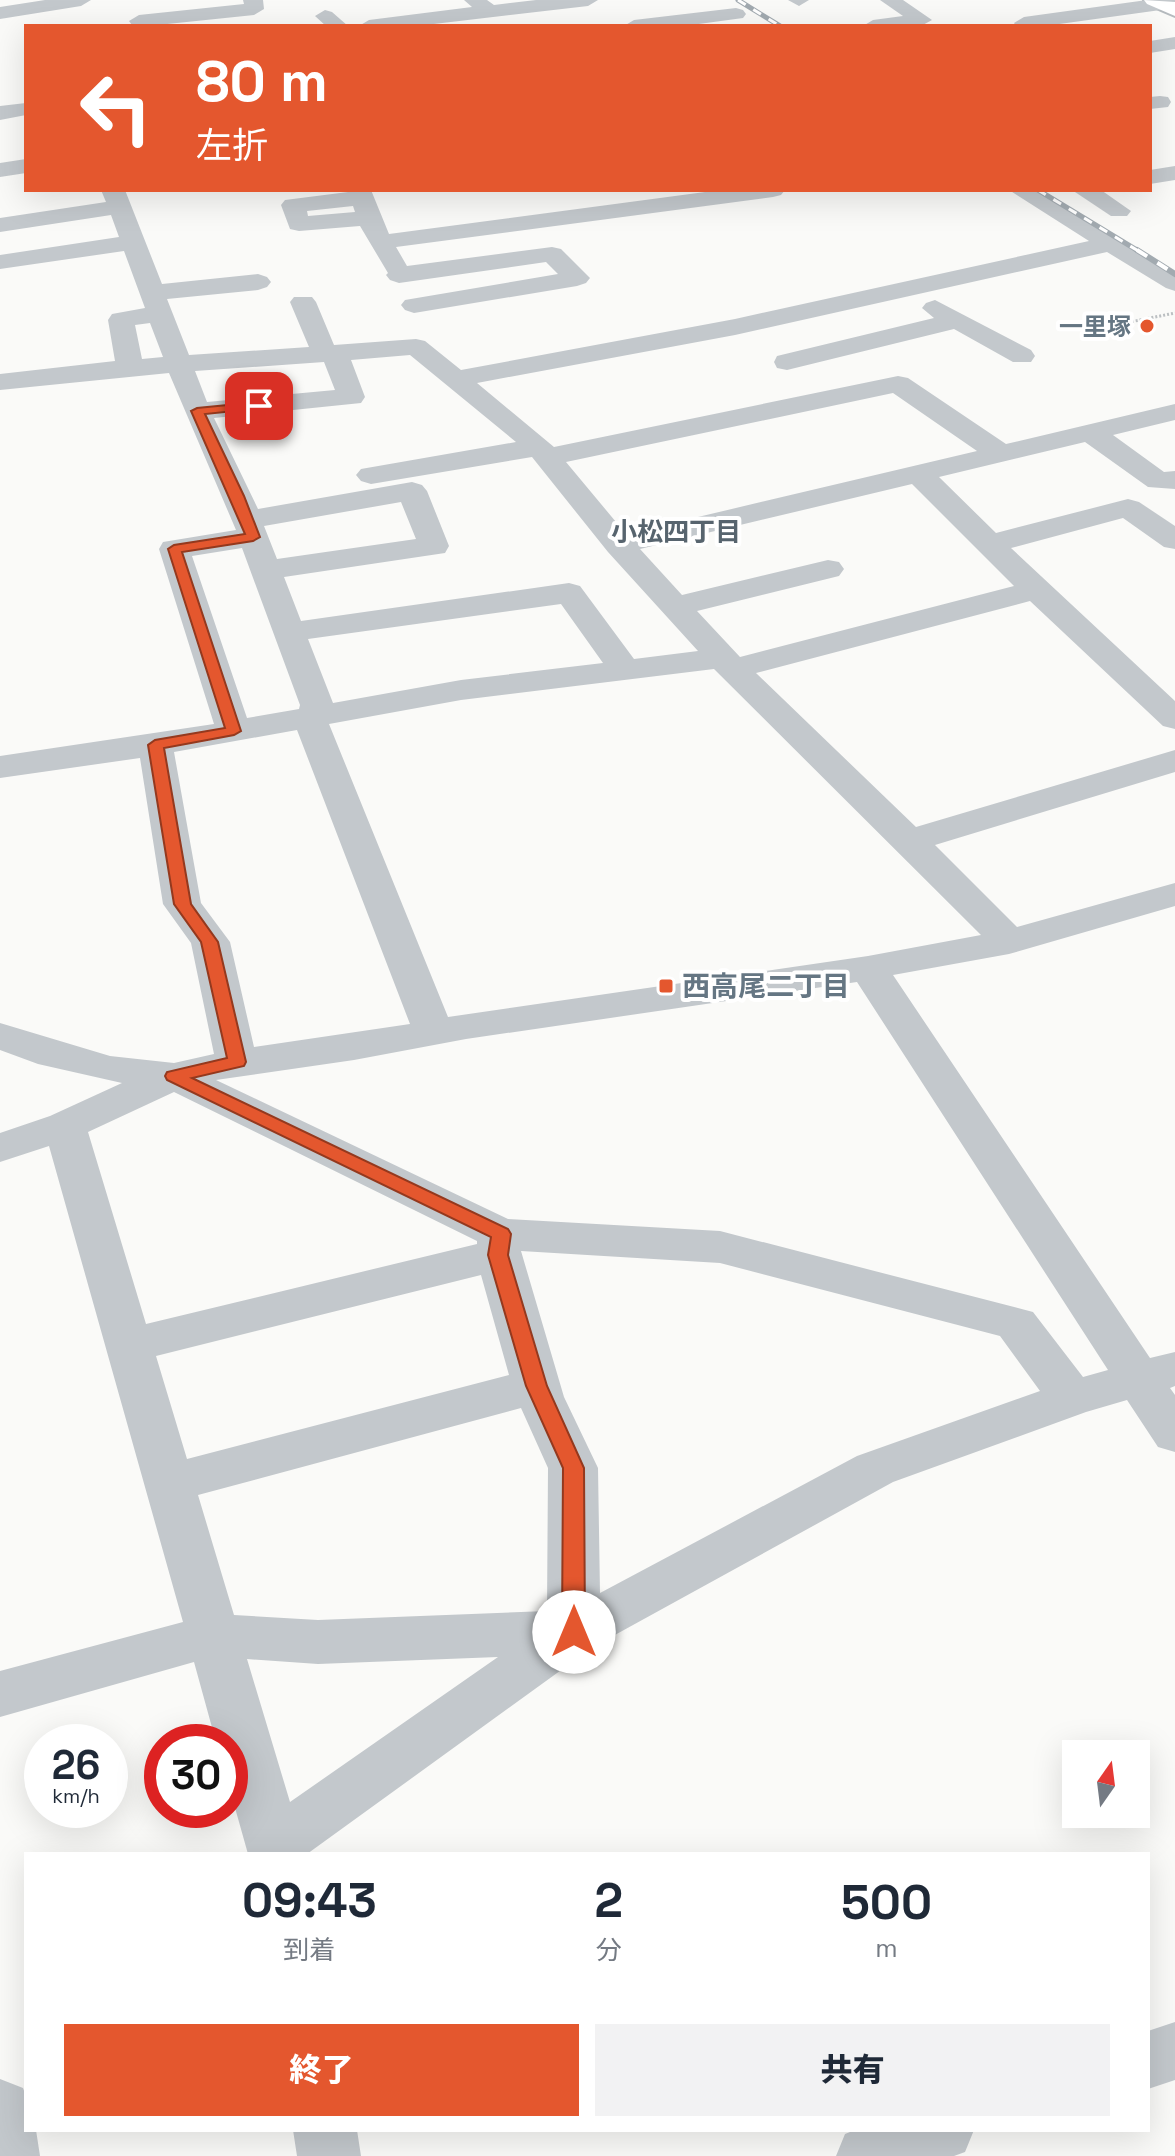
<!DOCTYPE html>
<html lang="ja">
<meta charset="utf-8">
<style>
:root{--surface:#fff;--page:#f2f2f3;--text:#1f2937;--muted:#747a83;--accent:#e4572e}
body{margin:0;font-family:"Space Grotesk","Noto Sans JP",sans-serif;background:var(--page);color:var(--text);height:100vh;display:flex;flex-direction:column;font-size:30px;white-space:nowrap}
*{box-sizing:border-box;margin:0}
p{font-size:26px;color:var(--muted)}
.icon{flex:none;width:44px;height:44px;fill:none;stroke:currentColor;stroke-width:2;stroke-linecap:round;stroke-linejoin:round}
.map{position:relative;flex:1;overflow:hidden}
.details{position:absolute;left:24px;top:1852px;width:1126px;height:280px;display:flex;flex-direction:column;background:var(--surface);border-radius:0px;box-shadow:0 8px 32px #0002}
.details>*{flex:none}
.banner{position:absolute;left:24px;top:24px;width:1128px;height:168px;border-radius:0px;box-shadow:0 8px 32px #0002;background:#e4572e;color:#fff;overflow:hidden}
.needle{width:52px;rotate:14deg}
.controls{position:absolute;left:1062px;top:1740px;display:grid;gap:16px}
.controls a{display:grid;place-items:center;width:88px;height:88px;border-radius:0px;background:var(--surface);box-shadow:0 8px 32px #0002;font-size:40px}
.speed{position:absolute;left:24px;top:1724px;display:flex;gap:16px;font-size:40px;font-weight:700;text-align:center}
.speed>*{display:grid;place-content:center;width:104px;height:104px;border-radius:50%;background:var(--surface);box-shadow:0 8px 32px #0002;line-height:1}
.speed small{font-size:20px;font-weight:400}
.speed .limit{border:12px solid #d22;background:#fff;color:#111}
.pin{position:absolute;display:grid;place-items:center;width:68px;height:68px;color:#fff;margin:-34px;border-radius:16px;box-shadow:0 4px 12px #0006}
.me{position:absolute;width:88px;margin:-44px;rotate:0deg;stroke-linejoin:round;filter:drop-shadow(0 0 6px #0008)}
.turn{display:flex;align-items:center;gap:28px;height:168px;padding:0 40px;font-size:36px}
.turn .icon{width:104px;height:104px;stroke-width:2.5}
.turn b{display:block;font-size:56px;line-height:68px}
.eta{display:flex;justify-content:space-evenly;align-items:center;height:136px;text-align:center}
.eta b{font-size:48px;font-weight:800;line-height:56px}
.button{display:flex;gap:16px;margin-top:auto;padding:16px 40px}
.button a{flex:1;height:92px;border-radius:0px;background:var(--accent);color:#fff;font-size:32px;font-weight:800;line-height:92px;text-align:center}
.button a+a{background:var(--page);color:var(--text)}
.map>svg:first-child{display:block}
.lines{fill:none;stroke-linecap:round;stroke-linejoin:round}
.major-casing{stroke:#b5babe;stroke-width:4}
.path{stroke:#bbbfc2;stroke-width:3;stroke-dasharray:2 2;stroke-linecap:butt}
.minor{fill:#c3c8cc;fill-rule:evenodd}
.major{fill:#fff;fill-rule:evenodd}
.rail-far1-casing{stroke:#a2aab0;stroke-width:5}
.rail-casing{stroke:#a2aab0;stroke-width:6}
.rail-far1{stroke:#fff;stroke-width:3;stroke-dasharray:9;stroke-linecap:butt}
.rail{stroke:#fff;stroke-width:4;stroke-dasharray:12;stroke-linecap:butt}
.route{fill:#e4572e;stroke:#94391e;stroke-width:2}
.poi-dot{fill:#e4572e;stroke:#fff;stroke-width:3}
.labels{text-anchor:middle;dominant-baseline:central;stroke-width:8;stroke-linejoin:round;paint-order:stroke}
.far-poi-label{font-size:24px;font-weight:bold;fill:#657683;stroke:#fff;text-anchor:end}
.far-neighbourhood-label{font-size:26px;font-weight:bold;fill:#57646e;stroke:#fff}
.poi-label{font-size:28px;font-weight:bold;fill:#657683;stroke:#fff;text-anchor:start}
</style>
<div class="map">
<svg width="1175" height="2156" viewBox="0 0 1175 2156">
<rect width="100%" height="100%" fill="#fafaf8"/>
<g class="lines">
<g class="major-casing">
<path id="major" d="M1144,0L1175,2V16L1147,4Z"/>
</g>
<path class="path" d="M1120,324L1175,313"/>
<path class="minor" d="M45,0H91L81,6L0,19V7Z
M243,0H263L264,9L254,15L148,26L132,25L129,21L139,15L244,4Z
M464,0H487L494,5L536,0H598L588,6L417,26H359L369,20L472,7Z
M788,0H809L799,6Z
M880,0H903L932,20L921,26H863L873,20L903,16Z
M1147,0H1175V8L1045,26H1016L1014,23L1024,17Z
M736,8L743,10L746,14L743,18L684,26H624L634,20Z
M325,10L332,12L348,26H326L315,16Z
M1175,37V49L1150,53V41Z
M1160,96L1168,97L1171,102L1168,107L1150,109V97Z
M26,103V115L0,120V106Z
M26,159V173L0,177V163Z
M1175,166V180L1150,184V170Z
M101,190H125L162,284L258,274L267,277L271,282L267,287L258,290L167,299L189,355L309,347L290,302L294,297H312L316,302L334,345L416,339L425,341L461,370L735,319L1089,241L1009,190H1038L1175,272V291L1166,288L1107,252L735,335L477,383L554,447L898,376L908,378L1006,444L1175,404V420L1113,435L1164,472L1175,471V489L1148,487L1085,442L939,477L996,533L1128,499L1139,502L1175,526V549L1164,547L1123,518L1011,548L1175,701V729L1163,726L1030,601L756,673L916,827L1175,750V772L935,845L1017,927L1175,883V906L1009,954L893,975L1150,1358L1175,1352V1386L1170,1388L1175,1395V1452L1158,1447L1127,1400L1086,1412L893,1482L593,1647L307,1854H248L230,1790V1742H216L194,1662L0,1717V1671L183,1622L49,1146L0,1162V1133L50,1116L122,1083L38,1064L0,1050V1023L110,1056L174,1063L214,1054L191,943L163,904L140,758L0,778V756L214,724L159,549L163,542L236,530L169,373L0,390V374L115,361L108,320L112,314L145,308L124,251L0,269V255L119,237L111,215L0,232V218L106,202ZM150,323L163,357L142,359L135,325ZM410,355L516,442L361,469L356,475L361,481L371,484L532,457L608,552L698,651L634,659L580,586L569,583L301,621L284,577L445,553L449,546L427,491L422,485L412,482L258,509L214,418L361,403L365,397L351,360ZM324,362L335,390L207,402L195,371ZM893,393L977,451L626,534L566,462ZM912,484L1014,586L740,657L697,611L839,576L844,569L839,562L828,560L682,595L640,549ZM401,502L416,539L277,559L264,526ZM242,548L300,705L299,709L247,718L192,556ZM561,604L603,663L461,680L333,703L308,639ZM714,669L981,935L868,956L448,1017L329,724L461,700ZM297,730L410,1024L254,1047L230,942L201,903L174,752ZM857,982L1108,1370L1083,1377L1033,1312L720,1231L508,1219L216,1080L354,1060L466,1039ZM174,1092L477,1241V1244L146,1324L88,1132ZM521,1251L720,1263L1000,1336L1040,1391L857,1456L600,1593L598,1468L564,1397ZM481,1275L509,1375L187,1459L156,1356ZM521,1408L548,1468L547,1611L318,1620L234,1615L198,1495ZM498,1657L290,1802L247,1659L318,1664Z
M347,190H371L389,234L720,190H785L781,195L773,197L396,247L407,266L552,247L561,249L590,278L586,283L577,286L414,313L405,310L401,305L405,300L558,274L546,262L399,283L390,280L386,275L388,273L360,226L299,231L290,229L281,205L285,200L348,192ZM353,206L355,212L308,216L307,211Z
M1072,190H1101L1131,211L1127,216H1111Z
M935,300L1031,350L1035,356L1031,362H1013L954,329L787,370L777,368L774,362L777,356L934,318L922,308L926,303Z
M1175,2022V2080L1148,2089V2031Z
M0,2079L23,2088L26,2096V2130H36L40,2156H0Z
M293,2130H357L361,2156H297Z
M855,2130H974L965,2152L954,2156H836L845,2134Z"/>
<use href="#major" class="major"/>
<g class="rail-far1-casing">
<path id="rail-far1" d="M738,0L780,26
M1038,190L1140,252"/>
</g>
<g class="rail-casing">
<path id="rail" d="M1137,250L1175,274"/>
</g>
<use href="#rail-far1" class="rail-far1"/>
<use href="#rail" class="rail"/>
</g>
<path class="route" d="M259,402L265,406L263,408L205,414L244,496L260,537L253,541L182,552L241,731L234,735L164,748L191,904L218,942L246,1062L244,1066L192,1078L508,1229L511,1234L508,1255L547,1386L584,1468L585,1632L582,1639L574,1642L566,1639L562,1632L563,1468L526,1386L488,1255L491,1237L167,1080L165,1076L167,1072L227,1058L201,942L174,904L148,745L155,740L225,728L168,549L174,545L245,534L191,411L197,408Z"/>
<g class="poi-dot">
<circle cx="1147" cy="326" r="8"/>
<rect x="658" y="978" width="16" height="16" rx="4"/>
</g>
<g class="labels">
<g class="far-poi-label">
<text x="1131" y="326">一里塚</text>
</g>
<g class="far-neighbourhood-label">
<text x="676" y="532">小松四丁目</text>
</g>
<g class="poi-label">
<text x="682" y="986">西高尾二丁目</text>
</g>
</g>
</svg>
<div class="controls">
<a><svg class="needle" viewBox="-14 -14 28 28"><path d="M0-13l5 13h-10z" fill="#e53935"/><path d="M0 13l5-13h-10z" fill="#747a83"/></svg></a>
</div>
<div class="speed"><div>26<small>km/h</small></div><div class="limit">30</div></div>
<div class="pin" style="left:259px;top:406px;background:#d93025"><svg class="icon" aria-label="arrive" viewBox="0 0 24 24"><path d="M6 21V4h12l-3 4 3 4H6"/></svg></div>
<svg class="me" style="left:574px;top:1632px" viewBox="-20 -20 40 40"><circle r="19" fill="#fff"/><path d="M0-13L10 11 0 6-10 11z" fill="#e4572e"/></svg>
<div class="banner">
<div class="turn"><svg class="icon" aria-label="left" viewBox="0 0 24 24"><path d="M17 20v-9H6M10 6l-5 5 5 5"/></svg><div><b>80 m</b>左折</div></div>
</div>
<section class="details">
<div class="eta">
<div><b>09:43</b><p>到着</p></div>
<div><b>2</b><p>分</p></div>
<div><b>500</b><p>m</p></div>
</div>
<div class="button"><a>終了</a><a>共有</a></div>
</section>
</div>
